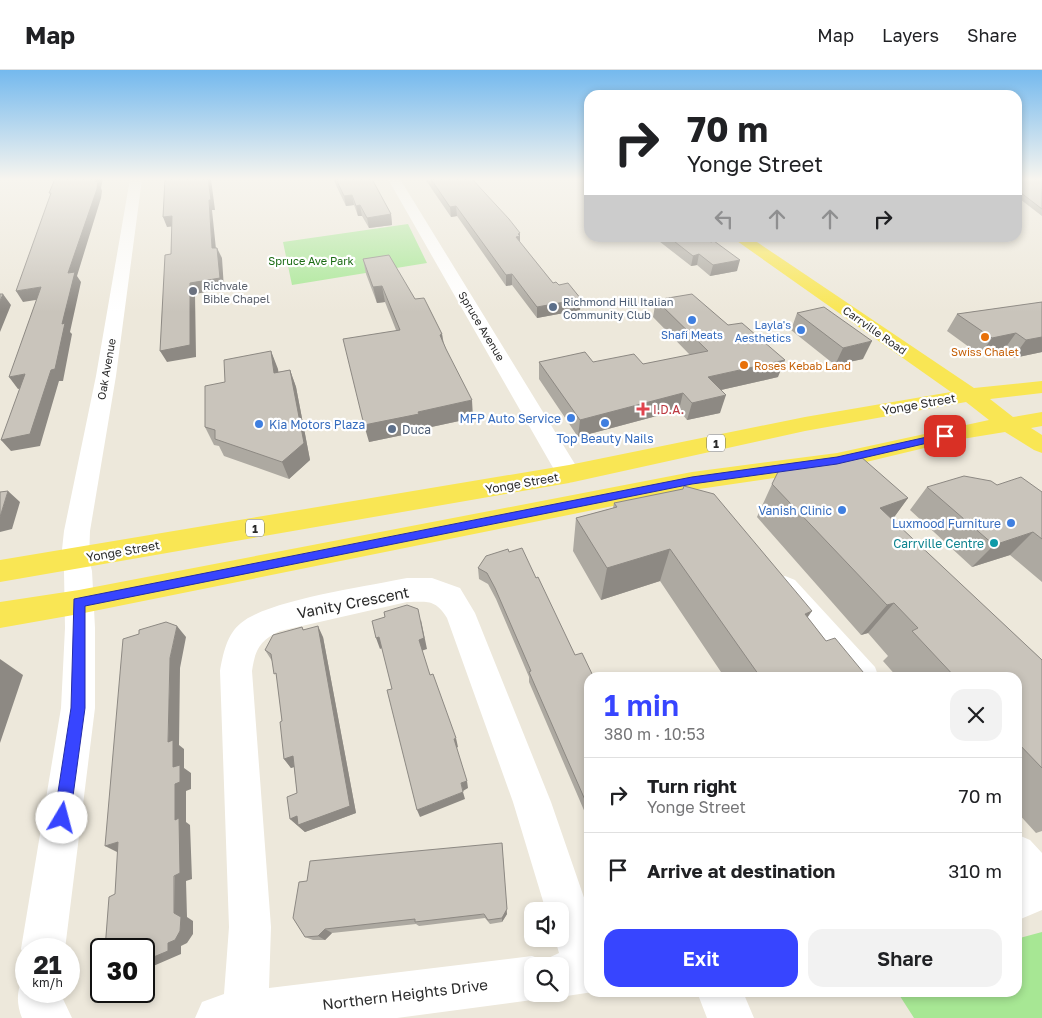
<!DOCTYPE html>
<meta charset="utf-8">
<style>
:root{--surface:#fff;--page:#f2f2f2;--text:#202124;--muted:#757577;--line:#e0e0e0;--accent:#3745ff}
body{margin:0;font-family:"Golos Text",sans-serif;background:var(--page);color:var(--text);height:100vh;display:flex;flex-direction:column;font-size:19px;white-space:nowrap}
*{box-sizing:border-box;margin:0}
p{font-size:16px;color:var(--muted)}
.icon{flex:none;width:28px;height:28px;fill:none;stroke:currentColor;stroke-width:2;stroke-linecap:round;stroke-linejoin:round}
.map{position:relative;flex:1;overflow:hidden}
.panel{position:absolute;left:584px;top:602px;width:438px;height:325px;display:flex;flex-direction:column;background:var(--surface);border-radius:15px;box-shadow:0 2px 8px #0003}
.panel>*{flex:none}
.banner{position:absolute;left:584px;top:20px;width:438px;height:152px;border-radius:15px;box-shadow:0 2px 8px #0003;background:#fff;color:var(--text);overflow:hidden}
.fabs{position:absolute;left:524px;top:832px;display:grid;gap:10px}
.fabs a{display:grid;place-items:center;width:45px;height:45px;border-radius:10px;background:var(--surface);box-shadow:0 2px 8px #0003;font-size:25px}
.speed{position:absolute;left:15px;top:868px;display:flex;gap:10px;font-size:25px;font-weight:700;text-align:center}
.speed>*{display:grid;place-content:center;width:65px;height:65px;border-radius:50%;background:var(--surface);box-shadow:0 2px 8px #0003;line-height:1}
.speed small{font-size:12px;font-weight:400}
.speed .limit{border:2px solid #111;border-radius:8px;background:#fff;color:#111}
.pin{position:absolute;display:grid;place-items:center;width:42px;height:42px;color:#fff;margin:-21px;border-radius:10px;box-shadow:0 2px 8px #0006}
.me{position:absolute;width:55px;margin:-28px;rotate:8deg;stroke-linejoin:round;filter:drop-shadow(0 0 4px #0008)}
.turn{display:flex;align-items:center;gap:18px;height:105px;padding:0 20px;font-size:22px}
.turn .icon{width:65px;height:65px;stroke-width:2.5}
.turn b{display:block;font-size:35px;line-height:42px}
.lanes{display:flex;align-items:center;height:48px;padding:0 20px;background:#0003;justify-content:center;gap:25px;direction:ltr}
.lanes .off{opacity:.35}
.round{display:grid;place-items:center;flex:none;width:52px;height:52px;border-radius:15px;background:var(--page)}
.summary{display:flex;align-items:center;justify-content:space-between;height:85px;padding:0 20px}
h1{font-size:30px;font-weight:600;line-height:38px;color:var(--accent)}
.button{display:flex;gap:10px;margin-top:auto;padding:10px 20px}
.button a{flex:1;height:58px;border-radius:15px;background:var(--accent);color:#fff;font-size:20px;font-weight:600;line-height:58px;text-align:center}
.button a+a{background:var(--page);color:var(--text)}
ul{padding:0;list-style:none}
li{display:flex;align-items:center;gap:15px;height:75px;padding:0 20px;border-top:1px solid var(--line)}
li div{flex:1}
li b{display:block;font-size:19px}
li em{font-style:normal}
header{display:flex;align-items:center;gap:30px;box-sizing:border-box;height:70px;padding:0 25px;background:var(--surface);border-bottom:1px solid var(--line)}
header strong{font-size:24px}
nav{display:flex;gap:28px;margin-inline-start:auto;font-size:18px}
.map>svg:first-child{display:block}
.green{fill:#a7e794}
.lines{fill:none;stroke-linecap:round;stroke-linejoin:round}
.minor{fill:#fff;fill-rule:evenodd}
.major{fill:#f9e654;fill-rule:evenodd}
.wall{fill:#ada9a1}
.shaded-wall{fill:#8d8983}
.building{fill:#c9c4bb;stroke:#8d8983}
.route{fill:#3745ff;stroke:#242da6}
.worship-dot{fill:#6b7280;stroke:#fff;stroke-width:2}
.service-dot{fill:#5c6f8a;stroke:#fff;stroke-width:2}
.shop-dot{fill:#3f7fe0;stroke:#fff;stroke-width:2}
.food-dot{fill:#e8710a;stroke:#fff;stroke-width:2}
.health-dot{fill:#e0444e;stroke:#fff;stroke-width:2}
.culture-dot{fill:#0f9aa8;stroke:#fff;stroke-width:2}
.labels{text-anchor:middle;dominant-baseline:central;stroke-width:4.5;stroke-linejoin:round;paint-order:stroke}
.far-park-label{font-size:11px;fill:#1d6c15;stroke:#fff}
.far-worship-label{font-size:11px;fill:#5b616d;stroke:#fff;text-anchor:start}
.far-service-label{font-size:11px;fill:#4e5e75;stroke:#fff;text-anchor:start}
.far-shop-label{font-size:11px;fill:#366cbe;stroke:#fff;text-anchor:end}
.far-street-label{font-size:11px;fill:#2a2a2a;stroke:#fff}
.far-food-label{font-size:11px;fill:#c56008;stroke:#fff}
.shield{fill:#fff;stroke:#6a6a6a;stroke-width:1}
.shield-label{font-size:11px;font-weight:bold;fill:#2a2a2a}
.street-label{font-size:12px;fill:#2a2a2a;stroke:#fff}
.health-label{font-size:12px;fill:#be3a42;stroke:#fff;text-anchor:start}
.shop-label{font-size:12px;fill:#366cbe;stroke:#fff;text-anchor:end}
.service-label{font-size:12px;fill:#4e5e75;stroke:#fff;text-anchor:start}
.culture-label{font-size:12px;fill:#0d838f;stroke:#fff;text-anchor:end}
.near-street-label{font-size:15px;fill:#2a2a2a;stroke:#fff}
</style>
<header>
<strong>Map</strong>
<nav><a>Map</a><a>Layers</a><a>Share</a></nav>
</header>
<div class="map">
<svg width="1042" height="948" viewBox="0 0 1042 948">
<rect width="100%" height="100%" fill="#ede8db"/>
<path class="green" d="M408,154L427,193L292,215L283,172Z
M1042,862V948H914L898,923L1016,922V869Z"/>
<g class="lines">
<path class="minor" d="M130,109H142L116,306L90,461L89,489L92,501L95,558V638L65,879H26V891L21,879L61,638L65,558L64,501L61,489L64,461L96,306Z
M388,109H400L581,404L578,410L569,413L560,410Z
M785,506L795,510L875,597L879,608H842L775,526L770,518L775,510Z
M407,508H432L460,518L475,543L551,732L589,842V922H593L560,927L551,924H560V896H532V924H548L532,930L397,948H195L202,932L224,924L229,857L220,601C223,584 227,564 241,553C268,530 369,516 407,508ZM407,532C428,532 435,529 447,548L513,732L546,841H560V869H555L559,883L544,890L532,886L269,918L271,857L252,601C255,580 260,570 280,561Z
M1016,764L1030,770L1042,783V840L1016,851Z
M26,904V921H64L63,929L72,948H22C16,933 16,918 26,904Z
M697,922H743L754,948H707Z"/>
<path class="major" d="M735,168H751L974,318L1042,311V323L990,329L1013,347L1042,342V356L1031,358L1042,365V383L1034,380L1005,362L962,369L837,399L692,420L79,544L0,558V532L79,520L692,402L837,383L989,350L966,332L805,361L569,413L0,512V490L569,395L805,347L951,322L737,171Z"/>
</g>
<path class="wall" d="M333,109H372L391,144L392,155L369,158L362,146H358L354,135L346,136Z
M425,109H472L520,163V173L553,213L559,215L581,229L580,240L537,248L512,215L506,216L457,146L451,147Z
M1016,109H1042V146L1016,126Z
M655,168H705L737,201L710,206L697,195L691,196Z
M363,189L415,229L442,264L444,274L473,348L422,359V361L369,372L396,260L385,232L377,233L366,204Z
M656,230L778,307L721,320L720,343L687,350L679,340L578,367L539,309V292H593L643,294L690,285L653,247Z
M1042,232V282L1013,288L1003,281L980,285L947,261L957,244Z
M797,243L863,289L835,295L791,260Z
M271,281L278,302L290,300L296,317L310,390L289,409L224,386L219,376L214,375L205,357L225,312Z
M772,414L908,428L892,450L1042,590V761L1036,763L1016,741V608H898L883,591L888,586L868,563L861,565L757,447Z
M997,415L1042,422V512L1010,485L972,497L910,440L927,417Z
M614,433L808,548L826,571L868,608H725L660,511L601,530L573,481L576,448L613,438Z
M509,482L536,508L575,585L589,608V752L529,612V607L496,529L488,514L479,509L478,498Z
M302,557L304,560L323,567L356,743L305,762L290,749L297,723L294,697L291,698L284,689L282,651L277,608L272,591L265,580Z
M507,844L502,852L490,854L485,848L419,856L416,854L332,863L325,870H313L305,867L293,848Z"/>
<path class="shaded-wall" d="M96,109H103L101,118L102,121L101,128L77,206L81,212L70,262L72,264L63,311H59L40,376L11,381L1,370L62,254L68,203Z
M208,109H211L215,140H212L217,189L212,178L209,130Z
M352,125L354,135L346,136L344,126Z
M360,135L362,146H358L356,136Z
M456,136L457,146L451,147L450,137Z
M391,144L392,155L369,158L367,148Z
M172,146L176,156L167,157L163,147Z
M520,163V174L516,167L518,164Z
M217,178L222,188L224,219L195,224L196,287L167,292L160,281L190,213Z
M699,184L697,195L691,196L693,186Z
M740,190L737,201L710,206L713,195Z
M512,204V215L506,216V205Z
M382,216L385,232L377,233L373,217Z
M41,217L48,228L23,232L16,221Z
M3,224L11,235L0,262V231Z
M581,229L580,240L537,248V237Z
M1016,263L1003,281L980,285L992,268Z
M442,264L444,281L440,265Z
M1042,267V282L1013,288L1026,270Z
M872,271L863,289L835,295L843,278Z
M271,281L278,299L281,320L274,303Z
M785,290L778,307L703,324L708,307Z
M290,300L296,317L310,390L289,409L282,392Z
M25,304L34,316L18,319L9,307Z
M683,323L679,340L578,367L580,350Z
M726,325L720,343L687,350L692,333Z
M472,330L473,348L422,359V361L369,372L364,355L418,342Z
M8,421L20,432L12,459L0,462V447Z
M908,428L884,461L880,438Z
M1033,462L1010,485L972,497L994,475Z
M670,479L660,511L601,530L607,498Z
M894,533L868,563L861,565L887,535Z
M812,541L791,571L805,544Z
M421,550L427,579L421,581L419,570Z
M177,556L186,567L180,598L179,675L184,679V698L191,703V719L186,721V752L190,755L192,809L186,811L187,847L193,851V864L187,873L181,876V884L144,900V891L168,873L174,843L175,750L168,672L170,588Z
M318,556L323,567L356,743L305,762L290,749L297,746Z
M379,567L382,578L380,579L376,568Z
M0,589L23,605L0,673Z
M456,668L458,677L456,678L454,669Z
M293,686L300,695L291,698L284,689Z
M467,711L468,718L463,721L461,713Z
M463,722L465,729L420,747L417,740Z
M118,772L119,783L105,776Z
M502,773L507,844L502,852Z
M325,859L332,863L325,870L318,866Z"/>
<path class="building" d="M55,109H96V112L98,111L97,119L68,203L75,202L62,254L65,253L55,299L51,300L30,364L1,370L25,304L9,307L41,217L16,221L51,123H49Z
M165,109H208L211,130H209L212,178H217L220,208L190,213V275L160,281L165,185L171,184L172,146L163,147Z
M336,109H372L391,144L367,148L360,135L356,136L352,125L344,126Z
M431,109H472L509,149L520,163L518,164L520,166L516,167L553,213L556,212L559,215L568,213L581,229L537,237L512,204L506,205L456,136L450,137Z
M1016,109H1042V139L1016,119Z
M670,168H705L711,172L714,171L740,190L713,195L699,184L693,186Z
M389,185L415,229L424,228L442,264L440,265L446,279L472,330L418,342L419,344L364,355L343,269L400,260L382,216L373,217L363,189Z
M0,224H3L0,231Z
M692,224L728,255L742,253L785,290L708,307L726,325L692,333L683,323L580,350L539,292L585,282L593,292L634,284L643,294L708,281L656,230Z
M1042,232V267L1026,270L1016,263L992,268L957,244Z
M824,237L872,271L843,278L797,243Z
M271,281L274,303L290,300L304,373L282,392L215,369V360L205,357V316L225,312L224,290Z
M860,386L908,428L880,438L1042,590V698L1016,671V608H956L912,561L918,558L894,533L887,535L772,414L780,398L789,400Z
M964,406L991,411L997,415L1021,407L1042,422V469L1033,462L994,475L927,417Z
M684,416L714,424L812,541L805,544L826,571L835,568L868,608H761L670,479L607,498L576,448L617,437L614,433L683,419Z
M8,421L0,447V422Z
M522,478L536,508L538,507L575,585L582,583L594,608H589V739L529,602L531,601L495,518L487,503L478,498L486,486L508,479L509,482Z
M407,535L418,539L424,568L419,570L430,605L433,604L456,668L454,669L467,711L461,713L463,722L417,740L387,620L392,619L379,567L376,568L372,551L385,547L384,542Z
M166,552L177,556L170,588L168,672L173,670V697L180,695V712L175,714V750L179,748L180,803L174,806V843L181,847L180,861L175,870L168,873V881L144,891V879H105L109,827L115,824L118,772L105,776L123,569L139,564V560Z
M318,556L350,736L298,755L297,746L290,749L287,727L297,723L293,686L284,689L280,652L282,651L276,603L274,604L271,584L265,580L273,565L302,557L303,560Z
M502,773L507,839L502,848L488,850L484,844L415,852V849L325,859L318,866L305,867L293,848L299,812L307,811L310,791Z"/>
<linearGradient id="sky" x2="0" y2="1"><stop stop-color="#74b9ee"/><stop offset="0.45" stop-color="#f7f5ef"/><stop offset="1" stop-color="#f7f5ef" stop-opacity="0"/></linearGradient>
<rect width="1042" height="242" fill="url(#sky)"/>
<path class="route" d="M945,363L949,364V368L837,394L692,414L85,536V638L70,748L67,753L62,755L56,753L54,748L71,638L74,529L692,407L837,387Z"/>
<circle class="worship-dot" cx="193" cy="221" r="5"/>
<g class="service-dot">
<circle cx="553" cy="237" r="5"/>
<circle cx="392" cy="359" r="5"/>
</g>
<g class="shop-dot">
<circle cx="692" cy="250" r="5"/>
<circle cx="801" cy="260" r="5"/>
<circle cx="571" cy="348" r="5"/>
<circle cx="605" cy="353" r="5"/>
<circle cx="259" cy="354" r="5"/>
<circle cx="842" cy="440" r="5"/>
<circle cx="1011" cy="453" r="5"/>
</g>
<g class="food-dot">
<circle cx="985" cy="267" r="5"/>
<circle cx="744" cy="295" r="5"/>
</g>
<path class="health-dot" d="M640.5 331.5h5v5h5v5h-5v5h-5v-5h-5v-5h5z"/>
<circle class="culture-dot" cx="994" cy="473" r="5"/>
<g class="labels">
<g class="far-park-label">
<text x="311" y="190">Spruce Ave Park</text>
</g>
<g class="far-worship-label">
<text x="203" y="215">Richvale<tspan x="203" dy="13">Bible Chapel</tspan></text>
</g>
<g class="far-service-label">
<text x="563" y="231">Richmond Hill Italian<tspan x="563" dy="13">Community Club</tspan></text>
</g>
<g class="far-shop-label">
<text x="791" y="254">Layla's<tspan x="791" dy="13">Aesthetics</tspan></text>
<text x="692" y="264" text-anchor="middle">Shafi Meats</text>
</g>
<g class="far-street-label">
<text transform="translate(482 256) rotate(59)">Spruce Avenue</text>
<text transform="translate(875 260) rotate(35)">Carrville Road</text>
<text transform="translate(106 299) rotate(-80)">Oak Avenue</text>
</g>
<g class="far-food-label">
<text x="985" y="281">Swiss Chalet</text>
<text x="754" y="295" text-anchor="start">Roses Kebab Land</text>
</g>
<g class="shield">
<rect x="707" y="364.5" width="18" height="17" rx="4"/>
<rect x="246" y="449.5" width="18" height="17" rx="4"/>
</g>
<g class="shield-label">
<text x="716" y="373">1</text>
<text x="255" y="458">1</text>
</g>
<g class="street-label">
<text transform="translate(919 334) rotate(-10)">Yonge Street</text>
<text transform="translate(522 413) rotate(-10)">Yonge Street</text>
<text transform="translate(123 481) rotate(-10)">Yonge Street</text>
</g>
<g class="health-label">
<text x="653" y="339">I.D.A.</text>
</g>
<g class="shop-label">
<text x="561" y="348">MFP Auto Service</text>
<text x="269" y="354" text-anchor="start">Kia Motors Plaza</text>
<text x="605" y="368" text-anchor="middle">Top Beauty Nails</text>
<text x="832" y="440">Vanish Clinic</text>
<text x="1001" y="453">Luxmood Furniture</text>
</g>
<g class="service-label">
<text x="402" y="359">Duca</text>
</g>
<g class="culture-label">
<text x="984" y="473">Carrville Centre</text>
</g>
<g class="near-street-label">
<text transform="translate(353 532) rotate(-11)">Vanity Crescent</text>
<text transform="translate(405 924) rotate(-7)">Northern Heights Drive</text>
</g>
</g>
</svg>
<div class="fabs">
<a><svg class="icon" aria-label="sound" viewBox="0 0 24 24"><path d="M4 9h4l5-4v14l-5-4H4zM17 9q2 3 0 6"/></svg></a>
<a><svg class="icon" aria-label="search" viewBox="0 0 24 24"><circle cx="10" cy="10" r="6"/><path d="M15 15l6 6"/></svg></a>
</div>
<div class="speed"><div>21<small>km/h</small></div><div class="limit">30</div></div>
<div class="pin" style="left:945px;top:366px;background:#d93025"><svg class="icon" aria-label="arrive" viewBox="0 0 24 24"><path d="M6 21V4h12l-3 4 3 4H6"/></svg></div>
<svg class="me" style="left:62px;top:748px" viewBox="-20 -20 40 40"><circle r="19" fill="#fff"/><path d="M0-13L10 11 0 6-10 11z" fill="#3745ff"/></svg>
<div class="banner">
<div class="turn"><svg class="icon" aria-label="right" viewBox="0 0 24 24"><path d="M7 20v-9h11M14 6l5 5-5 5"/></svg><div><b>70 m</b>Yonge Street</div></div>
<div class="lanes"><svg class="icon off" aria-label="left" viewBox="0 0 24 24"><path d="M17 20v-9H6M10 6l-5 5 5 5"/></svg><svg class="icon off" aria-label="ahead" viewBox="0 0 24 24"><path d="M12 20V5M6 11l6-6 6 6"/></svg><svg class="icon off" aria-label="ahead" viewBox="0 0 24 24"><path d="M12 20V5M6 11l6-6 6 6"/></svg><svg class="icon" aria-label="right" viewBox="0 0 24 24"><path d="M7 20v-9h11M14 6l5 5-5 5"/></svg></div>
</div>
<section class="panel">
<div class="summary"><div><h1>1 min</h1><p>380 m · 10:53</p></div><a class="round"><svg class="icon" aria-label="close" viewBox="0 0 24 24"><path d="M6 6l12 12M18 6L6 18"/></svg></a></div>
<ul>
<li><svg class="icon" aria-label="right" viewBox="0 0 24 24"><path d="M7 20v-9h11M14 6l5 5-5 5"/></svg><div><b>Turn right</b><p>Yonge Street</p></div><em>70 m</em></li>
<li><svg class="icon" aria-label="arrive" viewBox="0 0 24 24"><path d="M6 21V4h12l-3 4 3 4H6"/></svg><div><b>Arrive at destination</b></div><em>310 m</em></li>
</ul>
<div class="button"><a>Exit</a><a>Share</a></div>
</section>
</div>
